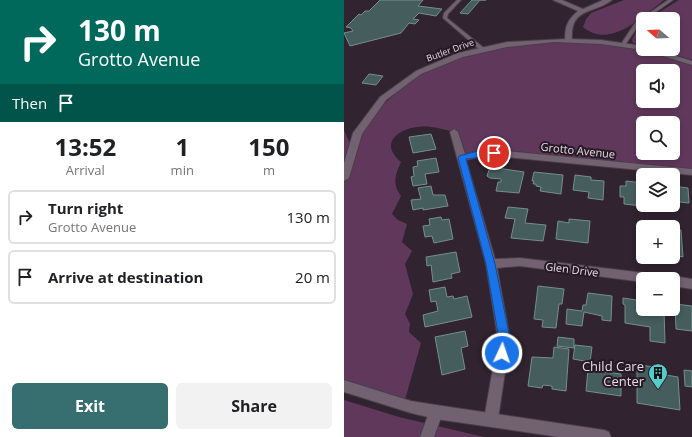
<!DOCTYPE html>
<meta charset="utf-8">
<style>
:root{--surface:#fff;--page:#f2f2f2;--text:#202124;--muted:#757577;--line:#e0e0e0;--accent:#376e6f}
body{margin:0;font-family:"Open Sans",sans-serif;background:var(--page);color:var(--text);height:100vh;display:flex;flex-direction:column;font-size:15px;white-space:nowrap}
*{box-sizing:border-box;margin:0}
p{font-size:13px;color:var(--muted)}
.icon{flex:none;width:22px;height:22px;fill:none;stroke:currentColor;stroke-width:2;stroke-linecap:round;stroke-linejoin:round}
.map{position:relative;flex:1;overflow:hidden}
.details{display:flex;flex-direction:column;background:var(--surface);width:344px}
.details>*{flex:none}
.guide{background:#00695c;color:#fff;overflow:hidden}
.needle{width:26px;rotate:289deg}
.tools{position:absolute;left:292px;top:12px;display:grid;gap:8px}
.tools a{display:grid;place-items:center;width:44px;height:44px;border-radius:6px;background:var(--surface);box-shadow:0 2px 6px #0003;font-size:20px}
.pin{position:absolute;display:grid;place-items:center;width:34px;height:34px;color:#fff;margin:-17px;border:2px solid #fff;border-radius:50%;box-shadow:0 1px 4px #0007}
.me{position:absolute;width:44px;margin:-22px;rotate:3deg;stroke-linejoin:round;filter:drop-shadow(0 0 3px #0008)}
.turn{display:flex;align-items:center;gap:14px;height:84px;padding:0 12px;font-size:18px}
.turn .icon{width:52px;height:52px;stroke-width:2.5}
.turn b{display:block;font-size:28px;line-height:34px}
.then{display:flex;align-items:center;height:38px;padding:0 12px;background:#0003;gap:8px;font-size:15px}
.eta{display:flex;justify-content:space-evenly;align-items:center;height:68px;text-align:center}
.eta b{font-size:24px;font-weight:700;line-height:28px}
.action{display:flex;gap:8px;margin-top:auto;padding:8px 12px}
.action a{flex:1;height:46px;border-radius:6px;background:var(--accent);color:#fff;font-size:16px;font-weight:700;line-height:46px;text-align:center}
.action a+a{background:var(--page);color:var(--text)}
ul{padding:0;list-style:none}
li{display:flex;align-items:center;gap:12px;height:54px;margin:0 8px 6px;padding:0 4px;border:2px solid var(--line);border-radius:6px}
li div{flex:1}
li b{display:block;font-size:15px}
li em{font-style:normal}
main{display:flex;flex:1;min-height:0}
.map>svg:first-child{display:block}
.green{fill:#60385c;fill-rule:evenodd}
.building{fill:#455e5d;stroke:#748f8e}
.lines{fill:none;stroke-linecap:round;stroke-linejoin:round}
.service-casing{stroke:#493e48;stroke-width:2}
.minor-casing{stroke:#493e48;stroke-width:2}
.tertiary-casing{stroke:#493e48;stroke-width:2}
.secondary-casing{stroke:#493e48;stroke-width:2}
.service{fill:#726170;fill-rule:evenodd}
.minor{fill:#726170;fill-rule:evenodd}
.tertiary{fill:#726170;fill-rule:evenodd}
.secondary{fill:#726170;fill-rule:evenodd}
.route{fill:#1a73e8;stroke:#114b97}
.labels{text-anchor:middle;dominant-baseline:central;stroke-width:4;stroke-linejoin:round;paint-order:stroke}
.far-street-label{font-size:9px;fill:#e5dbe3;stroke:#271925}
.street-label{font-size:11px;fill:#e5dbe3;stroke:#271925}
.near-poi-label{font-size:13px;fill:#e5dbe3;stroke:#271925;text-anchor:end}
</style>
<main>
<section class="details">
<div class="guide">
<div class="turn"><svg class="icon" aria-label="right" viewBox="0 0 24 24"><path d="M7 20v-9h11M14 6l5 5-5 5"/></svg><div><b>130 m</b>Grotto Avenue</div></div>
<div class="then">Then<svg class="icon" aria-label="arrive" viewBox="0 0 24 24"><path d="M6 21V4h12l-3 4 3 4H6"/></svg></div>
</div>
<div class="eta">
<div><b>13:52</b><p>Arrival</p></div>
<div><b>1</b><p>min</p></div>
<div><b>150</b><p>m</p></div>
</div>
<ul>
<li><svg class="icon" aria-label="right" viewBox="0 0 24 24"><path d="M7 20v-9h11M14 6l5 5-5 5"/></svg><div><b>Turn right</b><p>Grotto Avenue</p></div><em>130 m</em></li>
<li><svg class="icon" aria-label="arrive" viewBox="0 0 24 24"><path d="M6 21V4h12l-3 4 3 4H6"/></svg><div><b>Arrive at destination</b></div><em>20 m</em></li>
</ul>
<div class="action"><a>Exit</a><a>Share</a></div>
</section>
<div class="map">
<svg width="348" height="437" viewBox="0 0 348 437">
<rect width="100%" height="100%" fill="#31232f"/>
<path class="green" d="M280,0H320C299,16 266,50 239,27L242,19L247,13Z
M335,0H348V60L313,49H329V19H304Z
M299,22V46L289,43L288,40L294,27Z
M216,39L262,41L348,63V171L169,151H145L122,155L115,133C106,131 96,128 87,127C74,125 51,129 47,144C46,151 52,158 57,162C51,175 48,184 57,196L48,214L54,220L63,224L58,242L68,251L61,264L69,294L61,314L66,324L65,332L77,343L61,400L0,384V130L8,148L37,106L74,75L118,56L169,43ZM299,71H329V101H299ZM299,123H329V153H299Z
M0,400L55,417L140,437H0Z"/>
<path class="building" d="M36,0H79L74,6L98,9L92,16L75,13L69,19L75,20L71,24L65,23L57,33L6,46L0,33L9,31L7,28L2,27L15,14L17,15L21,11H25Z
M128,0H142H136L124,14L116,13Z
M25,74L39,76L32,85L18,83Z
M87,134L92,149L69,153L65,137Z
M92,158L95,172L81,174L83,184L69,186L67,177L70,176L69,167L74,166L73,161Z
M146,167L180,172L175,193L152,191L154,182H157V179L146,178L143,176Z
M190,172L219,175L217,194L196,191L197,187L192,186V184H189L190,181H188Z
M231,175L247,177V180L260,181L259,200L244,198L245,192L229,190Z
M282,181L299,183L298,206L280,204V197H276V186H282Z
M87,186L89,195H101L104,206L79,210V208L69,210L67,200L77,199L74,188Z
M329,186L344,188L345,203L335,202V199H329Z
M164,207L184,209L181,223L202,225L199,241L167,238L171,219L161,218Z
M97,217L98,220L105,219L109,239L90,243L88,236L81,237L79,226L86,225L85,219Z
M225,219L246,221L244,243L212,239L214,221L225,223Z
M329,229L337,230L339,257L329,255Z
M112,252L116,272L107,274L108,278L89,282L87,265L83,266L82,257Z
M194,286L220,289L218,304H215L212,328L198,327L199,320L190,319Z
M101,287L103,297L109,296L110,299L123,296L128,317L81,327L79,315L94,311L92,301L87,302L85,290Z
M244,293L268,296L267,321L258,320V316L240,312L238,326L222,324L223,309L238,311L239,305H242Z
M279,298L299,301V309H320L321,343L306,341V327L281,323V305L279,304Z
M331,304L348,306V331L332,329Z
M121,331L124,346L117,348L121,369L98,375L91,337Z
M214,337L230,339V348L213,346Z
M231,345L248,347L246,362L229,359Z
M210,347L225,349L222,391L208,389V386L199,385L198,388L184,386L188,357L209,358Z
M293,365L322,368V375L334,377L336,410L293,403Z
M244,370L277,374V396L242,391Z
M340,370L348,371V387L341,386Z"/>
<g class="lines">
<g class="service-casing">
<path id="service" d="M113,0H117L104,14L103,18L140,48V50H136L99,18L100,13Z
M324,0H329L302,19H299V21L295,25L281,45H277V44L291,23Z"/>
</g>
<g class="minor-casing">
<path id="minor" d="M209,0H218L239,9L259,0H268C251,14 226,7 228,39L257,40L299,46V49H310L348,61V65L299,50L257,44L210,42L163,47L119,57L77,74L42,100L18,134L5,178L0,181V163L9,133L36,97L72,71L114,53L163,42L221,39C221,26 224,19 234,11Z
M110,129L114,132L121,154L138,150H150L348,169V175L150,156H138L122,160L151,259L176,258L309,274L313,276L315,279H299V282L176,266L153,268L166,339L154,419L152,424L147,426L142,424L140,419L154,339L142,264L106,132Z
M329,276L348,279V289L329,286V279H324Z"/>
</g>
<g class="tertiary-casing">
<path id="tertiary" d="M92,405L97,407L99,412L90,437H76L87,407Z"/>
</g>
<g class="secondary-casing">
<path id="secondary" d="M0,380L67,401L92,405L260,430L265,432L267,437H215L92,419L67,413L0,392Z"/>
</g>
<use href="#service" class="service"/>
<use href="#minor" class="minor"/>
<use href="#tertiary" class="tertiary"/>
<use href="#secondary" class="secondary"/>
</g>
<path class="route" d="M138,150H150L154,153C151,156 129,158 122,159L151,264L166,339L162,356L158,358L154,356L152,353L155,339L142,264L114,158L115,156Z"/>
<defs>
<g id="building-pin" transform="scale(1)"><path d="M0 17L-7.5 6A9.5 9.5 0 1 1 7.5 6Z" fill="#53cdcb" stroke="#271925"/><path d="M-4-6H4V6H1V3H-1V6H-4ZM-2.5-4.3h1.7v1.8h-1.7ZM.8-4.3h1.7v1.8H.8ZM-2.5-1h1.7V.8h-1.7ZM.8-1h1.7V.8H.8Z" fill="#111"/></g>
</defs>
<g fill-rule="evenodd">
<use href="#building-pin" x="314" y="373"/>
</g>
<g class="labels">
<g class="far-street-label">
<text transform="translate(106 50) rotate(-20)">Butler Drive</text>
</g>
<g class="street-label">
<text transform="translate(234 150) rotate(6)">Grotto Avenue</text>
<text transform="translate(228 269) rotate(7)">Glen Drive</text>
</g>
<g class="near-poi-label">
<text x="300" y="366">Child Care<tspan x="300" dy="15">Center</tspan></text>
</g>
</g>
</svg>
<div class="tools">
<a><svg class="needle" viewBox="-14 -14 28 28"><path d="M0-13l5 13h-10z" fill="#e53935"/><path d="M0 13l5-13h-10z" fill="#757577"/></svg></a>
<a><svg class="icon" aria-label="sound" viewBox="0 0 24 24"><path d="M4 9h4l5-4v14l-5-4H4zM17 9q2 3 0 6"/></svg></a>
<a><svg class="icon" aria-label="search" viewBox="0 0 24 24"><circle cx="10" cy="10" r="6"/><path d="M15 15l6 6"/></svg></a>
<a><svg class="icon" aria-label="layers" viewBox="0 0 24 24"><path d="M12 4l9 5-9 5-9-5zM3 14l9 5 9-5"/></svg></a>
<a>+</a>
<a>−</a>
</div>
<div class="pin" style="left:150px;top:153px;background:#d93025"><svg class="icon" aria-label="arrive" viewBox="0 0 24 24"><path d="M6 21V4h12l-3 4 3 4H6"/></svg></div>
<svg class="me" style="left:158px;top:353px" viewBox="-20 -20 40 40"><circle r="17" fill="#1a73e8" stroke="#fff" stroke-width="3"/><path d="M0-11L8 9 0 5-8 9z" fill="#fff"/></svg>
</div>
</main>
